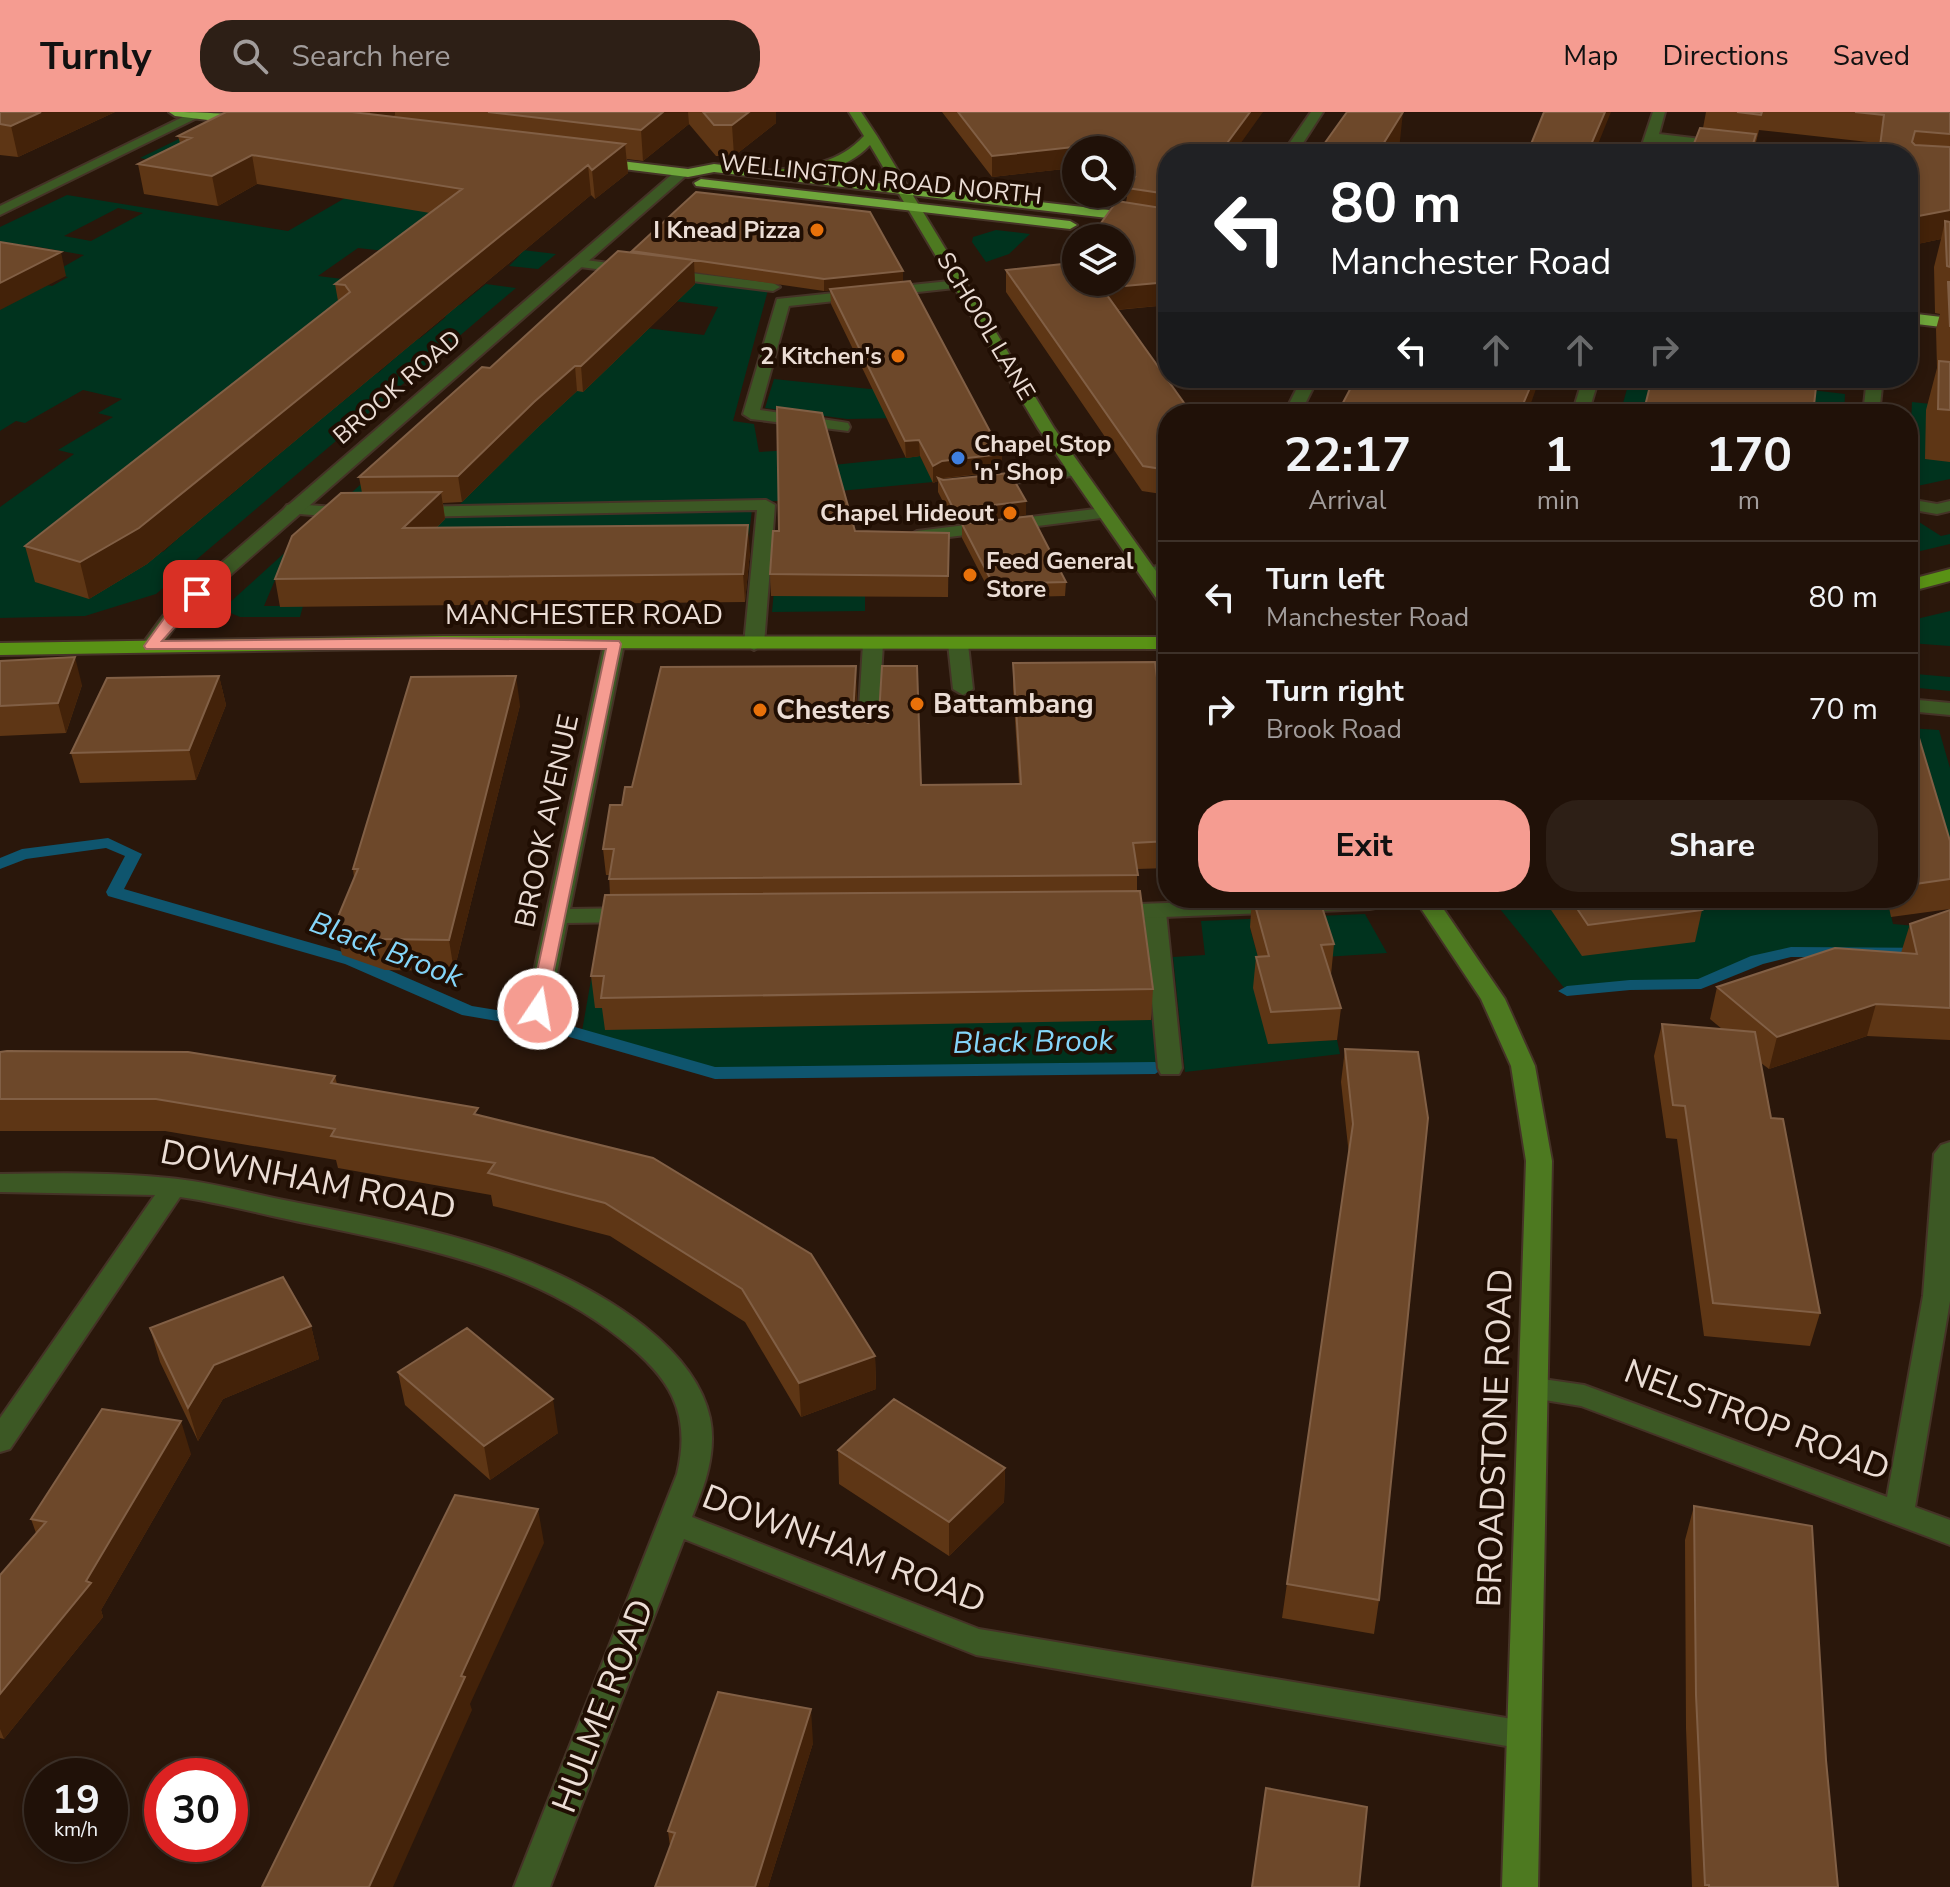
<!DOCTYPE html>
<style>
:root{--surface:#201108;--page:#2d1f16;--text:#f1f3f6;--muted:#a29d9c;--line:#3d3129;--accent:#f59c91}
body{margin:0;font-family:"Nunito Sans",sans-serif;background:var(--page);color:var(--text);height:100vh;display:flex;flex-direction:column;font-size:30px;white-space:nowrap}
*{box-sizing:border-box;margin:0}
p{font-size:26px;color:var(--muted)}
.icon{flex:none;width:44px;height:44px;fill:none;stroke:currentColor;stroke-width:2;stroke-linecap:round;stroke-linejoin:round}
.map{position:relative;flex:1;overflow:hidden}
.sheet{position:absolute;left:1158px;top:292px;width:760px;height:504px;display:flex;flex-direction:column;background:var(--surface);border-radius:32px;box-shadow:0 4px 12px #0003,0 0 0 2px var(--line)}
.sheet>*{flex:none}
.banner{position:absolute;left:1158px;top:32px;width:760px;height:244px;border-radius:32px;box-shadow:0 4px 12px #0003,0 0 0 2px var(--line);background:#202124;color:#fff;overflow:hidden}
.tools{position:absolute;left:1062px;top:24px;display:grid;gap:16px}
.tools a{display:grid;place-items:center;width:72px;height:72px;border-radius:50%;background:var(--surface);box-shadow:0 4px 12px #0003,0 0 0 2px var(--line);font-size:40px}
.speed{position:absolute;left:24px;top:1646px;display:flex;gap:16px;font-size:40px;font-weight:700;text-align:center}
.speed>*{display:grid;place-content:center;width:104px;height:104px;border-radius:50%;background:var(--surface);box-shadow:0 4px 12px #0003,0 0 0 2px var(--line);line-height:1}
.speed small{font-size:20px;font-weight:400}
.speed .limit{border:12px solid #d22;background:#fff;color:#111}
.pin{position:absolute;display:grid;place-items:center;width:68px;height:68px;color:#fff;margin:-34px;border-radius:16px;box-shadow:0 4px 12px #0006}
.me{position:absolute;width:88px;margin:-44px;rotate:12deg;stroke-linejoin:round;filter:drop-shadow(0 0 6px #0008)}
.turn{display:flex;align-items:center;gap:28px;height:168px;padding:0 40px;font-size:36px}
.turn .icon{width:104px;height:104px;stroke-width:2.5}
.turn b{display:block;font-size:56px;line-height:68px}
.lanes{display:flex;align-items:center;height:76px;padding:0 40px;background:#0003;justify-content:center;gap:40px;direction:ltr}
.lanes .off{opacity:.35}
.eta{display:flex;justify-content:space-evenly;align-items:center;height:136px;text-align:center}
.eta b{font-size:48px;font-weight:700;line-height:56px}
.button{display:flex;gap:16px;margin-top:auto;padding:16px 40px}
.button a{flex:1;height:92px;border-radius:32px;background:var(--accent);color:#111;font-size:32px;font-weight:700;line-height:92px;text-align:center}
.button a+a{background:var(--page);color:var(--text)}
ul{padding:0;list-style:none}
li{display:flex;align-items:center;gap:24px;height:112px;padding:0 40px;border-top:2px solid var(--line)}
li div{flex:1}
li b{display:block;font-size:30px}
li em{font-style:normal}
header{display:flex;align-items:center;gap:48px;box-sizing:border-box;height:112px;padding:0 40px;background:var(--accent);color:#111}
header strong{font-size:38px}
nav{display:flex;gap:44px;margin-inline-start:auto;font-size:28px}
.search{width:560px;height:72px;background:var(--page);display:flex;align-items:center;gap:20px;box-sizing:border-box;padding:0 28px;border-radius:32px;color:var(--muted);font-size:30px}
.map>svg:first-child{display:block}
.green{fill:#00331e;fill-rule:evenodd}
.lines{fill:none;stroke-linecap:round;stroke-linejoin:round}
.stream{fill:#0f556e;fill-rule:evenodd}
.lane-casing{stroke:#453327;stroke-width:4}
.street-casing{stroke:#453327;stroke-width:4}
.secondary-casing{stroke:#453327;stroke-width:4}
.primary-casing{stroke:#453327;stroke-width:4}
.highway-casing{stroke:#453327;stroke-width:4}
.lane{fill:#3c5824;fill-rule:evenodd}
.street{fill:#3c5824;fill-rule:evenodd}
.secondary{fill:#4d7920;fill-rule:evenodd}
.primary{fill:#599215;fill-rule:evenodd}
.highway{fill:#6fa63b;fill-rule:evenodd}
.wall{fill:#5e3615}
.shaded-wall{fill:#432209}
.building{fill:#6d482a;stroke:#815f45;stroke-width:2}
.route{fill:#f59c91;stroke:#9f655e;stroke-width:2}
.food-dot{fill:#e8710a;stroke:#200e03;stroke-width:3}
.shop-dot{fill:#3f7fe0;stroke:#200e03;stroke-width:3}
.labels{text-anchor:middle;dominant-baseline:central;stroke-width:8;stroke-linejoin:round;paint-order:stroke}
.far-street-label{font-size:24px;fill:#ebddd5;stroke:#200e03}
.far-poi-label{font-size:24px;font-weight:bold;fill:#ebddd5;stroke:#200e03;text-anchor:end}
.street-label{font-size:28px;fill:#ebddd5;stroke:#200e03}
.poi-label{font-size:28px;font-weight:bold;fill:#ebddd5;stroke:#200e03;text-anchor:start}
.water-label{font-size:30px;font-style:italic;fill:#84d5f9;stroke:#200e03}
.near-street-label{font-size:34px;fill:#ebddd5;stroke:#200e03}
</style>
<header>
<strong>Turnly</strong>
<div class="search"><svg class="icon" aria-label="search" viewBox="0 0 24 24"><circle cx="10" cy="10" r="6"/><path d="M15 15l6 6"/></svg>Search here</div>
<nav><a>Map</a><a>Directions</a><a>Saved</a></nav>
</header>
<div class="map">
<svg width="1950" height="1775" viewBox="0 0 1950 1775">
<rect width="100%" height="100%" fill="#2a170b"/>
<path class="green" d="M193,20L455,94L413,125L556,142L538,157L509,154L520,143L434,133L421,143L358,136L318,164L383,172L372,182L460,193L486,172L516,176L156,482L85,504L0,506V395L74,342L58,338L113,305L98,301L122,287L83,278L25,311L16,309L0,319V198L6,166L52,174L68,165L51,162L84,143L27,133L0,147V115L67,83L288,119L345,86L140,46ZM118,96L143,101L91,129L64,124ZM355,193L445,205H446L419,227L328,215ZM405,237L378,261L284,248ZM361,274L342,290L275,281ZM279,342L258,360L185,350ZM249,367L226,387L162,377ZM218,392L194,413L127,403ZM186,419L163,440L88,428Z
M996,118L1030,122L1009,142L986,150L972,130L973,125Z
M598,157L768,178L733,309L754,312L759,340L793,338L779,389L333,397L368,366L373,385L458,394L464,388L487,258L546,204L704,223L718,195L653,186L582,199L556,196Z
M1630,266H1713L1845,282L1844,302H1620Z
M774,267L870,277L901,275L899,306L847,307L765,296Z
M1912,290L1950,294V367L1908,376Z
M920,344L933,370L840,379L833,353Z
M752,397L747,441L275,468L264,494H303L300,505H240L228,500V492L323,406Z
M1908,403L1941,424L1950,422V432L1908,442Z
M780,413L865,483V499L772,500Z
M1950,499V534L1909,531L1916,562L1950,565V579L1908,575V509Z
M1908,616L1939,618L1950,656V777L1908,668Z
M1491,786H1887L1893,812L1950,817V839L1790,838L1754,846L1699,869H1628L1565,877Z
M1365,802L1387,841L1325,845L1250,816L1264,866L1268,931L1337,928L1340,942L1185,960L1173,845L1205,843L1201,809Z
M598,828L608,896L1152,908L1157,952L718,959L582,919Z"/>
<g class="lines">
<path class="stream" d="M108,726L142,742L124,777L357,844L472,894L540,905L715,955L1155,950L1164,956L1155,962L715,967L538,916L462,903L345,852L108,784L106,780L125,744L106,736L26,747L0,757V746L22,737Z
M1791,835L1950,836V846L1791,845L1763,852L1701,877L1630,878L1567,884L1558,879L1567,874L1630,868L1698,867L1751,844Z"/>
<g class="lane-casing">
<path id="lane" d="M577,147L773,171L780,175L773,179L572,154L570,151Z
M959,168L964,169V175L789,194L760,298L842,310L848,311L850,315L848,319L751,307L743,302L777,187Z
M1074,354L1083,359L1080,363L981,375L972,370L981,365Z
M1908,387L1937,392L1950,389V399L1937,402L1908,397Z
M766,388L775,393L764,532L754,538L744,532L757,398L411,405L402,400L411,395Z
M293,392L350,396L359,401L350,406L287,401L284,397L287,393Z
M1103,396L1109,397L1112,401L1109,405L917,429L908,424L917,419Z
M873,526L883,532L877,628L867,634L857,628L863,532Z
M958,526L968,532L973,577L963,583L953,577L948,532Z
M1155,793L1163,795L1166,800L1182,956L1179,962H1161L1158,956L1144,800L1147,795Z"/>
</g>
<g class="street-casing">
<path id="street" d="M193,0L203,3L0,103V94Z
M1311,0H1323L1296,42H1282Z
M1653,0H1665L1659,22L1794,38L1801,42H1761L1656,30L1653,42H1639Z
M677,58L689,61L204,486L177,512L158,538H144L141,534L163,504L190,478Z
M1302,266H1318L1300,302H1284Z
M1583,266H1599L1588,302H1572Z
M1867,266H1883L1879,302H1863Z
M1168,451V463L1149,468L1140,462L1142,458Z
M614,526L624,532L570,797L632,796L640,798L643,803L640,808L632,810L567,811L550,897L547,902H529L526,897L604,532Z
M1908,587L1950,591V603L1908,599Z
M1297,786H1405L1402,791L1370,797L1113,807L1105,805L1102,800L1105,795L1113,793Z
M1950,1030V1189L1915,1395L1950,1408V1433L1581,1294L1526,1285L1522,1277L1526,1269L1536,1266L1584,1273L1887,1385L1923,1184L1934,1042L1941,1033Z
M0,1062C56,1061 113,1060 169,1066C211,1070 252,1082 294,1090C416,1114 544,1136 644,1214C673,1237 702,1268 710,1306C717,1340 705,1373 692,1405L979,1517L1524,1609L1536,1613L1541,1623L1536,1633L1524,1637L976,1543L684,1427L550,1775H514L677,1362C692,1299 669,1265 621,1227C530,1154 416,1134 305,1111C264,1103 222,1091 180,1085L10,1337L0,1340V1306L155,1083L0,1080Z"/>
</g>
<g class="secondary-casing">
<path id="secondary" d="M849,0H861L877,24L1054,316L1168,476V495L1161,493L1038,316L870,33C845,60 807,63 773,66L766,62L773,58C808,55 839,51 864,24Z
M1414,786H1436L1505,887L1535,954L1552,1049L1538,1775H1502L1526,1049L1511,954L1481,887Z"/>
</g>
<g class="primary-casing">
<path id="primary" d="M1950,457V469L1908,480V468Z
M442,524L1168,525V537L442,536L0,543V531Z"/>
</g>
<g class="highway-casing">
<path id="highway" d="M169,0C191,0 238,0 255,9L249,13L175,4Z
M596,46L688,57L714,52L1152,103L1168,107V116L1150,111L714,60L688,65L591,53V47Z
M701,67L1070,109L1077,113L1070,117L696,74L694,71Z
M1908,201L1950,206V216L1908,211Z"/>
</g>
<use href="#lane" class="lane"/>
<use href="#street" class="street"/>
<use href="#secondary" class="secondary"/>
<use href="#primary" class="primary"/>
<use href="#highway" class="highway"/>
</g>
<path class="wall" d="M0,0H115L18,45L0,43Z
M226,0H776V11L734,44H716L689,12L643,49L627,47L628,61L595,87L591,83L147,452L89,487L35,470L25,434L338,189L335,172L430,101L257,72L218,94L144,82L138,52L180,31L178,24Z
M942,0H1263L1168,42V193L1117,198L1168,302V383L1142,379L1006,180V158L1072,151L1126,90L1127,85L1104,82H1120V38H1076V78L1064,77V57L992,65Z
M1706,0H1950V350L1925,347L1926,298L1937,256L1936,217L1940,202L1935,201L1934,155L1941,127L1908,134V42H1876L1877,31L1759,18L1756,30H1754L1703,16Z
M632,139L903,159V169L1002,342V359L941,367L1026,389V403L954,411L938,380V369L933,371L920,344L906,346L831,192L830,178L824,179L694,160L695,172L583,280L577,279L537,316L462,390L443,391L445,407L436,416L750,440L745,490L280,495L275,467L362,381L359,365L490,256L632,141Z
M962,412L1066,470L1065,484L993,486L962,426Z
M855,419L949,421L948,485L771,484L770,462Z
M0,549L82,573L66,621L0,624Z
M1013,551L1168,636V756L1137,757V779L1153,877L1151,908L605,918L602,896H595L591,864L610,783L609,763H606L603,737L622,693L632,675L857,579L856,604L921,673L1019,672L1013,576Z
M219,564L226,593L196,668L80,671L71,641Z
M520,593L454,859L385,858L342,843L335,812L354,766L353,757Z
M1908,606L1950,729V797L1891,805L1887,786H1908Z
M1252,786H1319L1334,832L1331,863L1341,896L1337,928L1268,932L1253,876L1256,845H1258L1250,815Z
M1543,786H1693L1702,798L1695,830L1582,844Z
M1950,798V928L1867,924L1769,957L1761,951L1771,1006L1820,1201L1810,1234L1704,1224L1677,1027L1666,1026L1654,944L1662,912L1722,917L1710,907L1717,875L1901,841L1910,812Z
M1345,937L1418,940L1379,1488L1374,1522L1282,1506L1349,1043L1341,970Z
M0,940L335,964L337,972L479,1003L875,1244L876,1277L801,1305L745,1210L610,1124L493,1094L491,1083L338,1056L336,1048L165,1019H0Z
M311,1214L319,1247L223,1287L198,1329L160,1250L150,1216Z
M398,1260L558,1321L490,1368L405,1293Z
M838,1338L1005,1356L1004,1390L949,1444L839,1372Z
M191,1342L101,1498L103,1505L4,1627L0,1626V1463L36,1421L31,1407Z
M1694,1394L1826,1648L1838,1775H1692L1686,1616L1685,1428Z
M813,1631L768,1775H655L670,1734L668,1719Z"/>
<path class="shaded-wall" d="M41,0H115L18,45L11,14Z
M370,0H395V3L373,17Z
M663,0H688L689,12L643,49L641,18Z
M749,0H776V11L734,44L732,13Z
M1250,0H1263L1233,42H1219Z
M1403,0L1399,38L1397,42H1377Z
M1605,0H1611L1594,42H1587Z
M625,32L628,61L595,87L592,58Z
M1083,34V38H1076V56H1064V57L992,65V44Z
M252,43L257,72L218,94L212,64Z
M588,53L591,83L147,452L89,487L80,450Z
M1950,98V126L1945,109L1941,127L1908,134V106Z
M61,140L66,164L0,198V171Z
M694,148L695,172L583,280L581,254Z
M903,159V171L824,179V167Z
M1168,170V193L1102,199V176Z
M575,254L577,279L537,316L462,390L458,364L534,290Z
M1534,266H1540L1527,302H1519Z
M919,328L920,344L906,346L905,329Z
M1002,342V359L943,366L939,368L938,366V369L933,371V354L942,349Z
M441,380L445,407L408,443L403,416Z
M1026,389V403L954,411V398Z
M748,413L750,440L745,490L743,462Z
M75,545L82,573L66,621L58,591Z
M856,554L857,579L854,628L853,602Z
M219,564L226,593L196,668L189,638Z
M516,564L520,593L454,859L449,828Z
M1876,892L1867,924L1769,957L1777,925Z
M311,1214L319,1247L223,1287L198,1329L188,1296L214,1253Z
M875,1244L876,1277L801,1305L799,1271Z
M553,1287L558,1321L490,1368L484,1334Z
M181,1309L191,1342L101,1498L103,1505L4,1627L0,1617V1582L86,1469Z
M1005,1356L1004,1390L949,1444V1410Z
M538,1397L544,1431L470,1592L472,1598L393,1775H369L461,1564Z
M811,1597L813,1631L768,1775H755Z"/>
<path class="building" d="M0,0H41L11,14L0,12Z
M226,0H352L625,32L592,58L588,53L139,416L80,450L25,434L350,180L345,173L335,172L462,77L252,43L212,64L138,52L191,26L178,24Z
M488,0H663L641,18Z
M703,0H749L732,13H714Z
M958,0H1250L1219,42H1168V82L1127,76L1135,65L1120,63V38H1080L1083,34L992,44Z
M1347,0H1403L1377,42H1317Z
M1544,0H1605L1587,42H1527Z
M1737,0H1762L1761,3Z
M1855,0H1950V22L1915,19L1912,30L1915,33L1950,35V98L1908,106V42H1879L1884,3Z
M1700,16L1756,22L1750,42H1690Z
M1076,43V57L1064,56Z
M696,80L870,100L903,159L824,167L632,139Z
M1117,89L1168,97V113L1162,121L1168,122V170L1102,176L1192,302H1168V358L1143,354L1006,158L1072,151L1076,145V170H1120V126H1090Z
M1945,109L1950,110V155L1947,154Z
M0,130L61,140L0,171Z
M618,139L694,148L581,254H575L534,290L458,364L359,365L482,255L490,256Z
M910,169L1002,342L942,349L933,354L919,328L905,329L830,177Z
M1948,170H1950V215Z
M1939,249L1950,250V298L1938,297Z
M1356,266H1534L1519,302H1337Z
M1652,266H1817L1813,302H1643Z
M777,295L822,301L855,419L949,421L948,464L770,462L773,419H779Z
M1010,361L1026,389L954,398L938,366L943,368Z
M441,380L403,416L748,413L743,462L275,467L292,424L341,381Z
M1032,404L1066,470L993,472L962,412Z
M75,545L58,591L0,594V549Z
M1155,550L1166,636H1168V729L1133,731L1138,763L609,767L614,737H603L610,693H622L625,675H632L661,555L856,554L853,602L868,611L879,603L882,554H917L921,673L1021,672L1013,551Z
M219,564L189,638L71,641L107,566Z
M516,564L449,828L379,827L335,812L358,757H353L411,565Z
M1908,606H1913L1950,729V767L1908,773Z
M1140,779L1153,877L601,886L604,864H591L605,783Z
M1253,786H1319L1334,832L1321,833L1341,896L1271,900L1256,845L1269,844Z
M1570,786H1693L1702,798L1588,813Z
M1950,798V896L1876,892L1777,925L1717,875L1835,836L1917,842L1910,812Z
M1662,912L1755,920L1771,1006L1783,1007L1820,1201L1713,1191L1685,994L1673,993Z
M1345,937L1418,940L1428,1006L1379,1488L1287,1472L1353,1012Z
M7,939L188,940L335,964L331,971L478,996L474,1002L653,1046L811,1142L875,1244L799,1271L742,1177L605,1091L488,1061L495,1051L331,1024L335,1017L156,987H0V940Z
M283,1165L311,1214L214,1253L188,1296L150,1216Z
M467,1216L553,1287L484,1334L398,1260Z
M894,1287L1005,1356L949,1410L838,1338Z
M102,1297L181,1309L86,1469L91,1471L0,1582V1463L46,1410L31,1407Z
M455,1383L538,1397L461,1564L465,1565L369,1775H262Z
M1694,1394L1812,1414L1826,1648L1838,1775H1709V1773H1705L1696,1583Z
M718,1580L811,1597L755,1775H655L675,1721L668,1719Z
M1266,1676L1367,1695L1359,1775H1252Z"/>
<path class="route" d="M197,478L204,482L162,529L442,526L619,529L621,532L545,901L538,903L529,897L606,537H146L144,534L165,505Z"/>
<g class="food-dot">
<circle cx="817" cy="118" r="8"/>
<circle cx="898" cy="244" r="8"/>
<circle cx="1010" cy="401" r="8"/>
<circle cx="970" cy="463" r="8"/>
<circle cx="917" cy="592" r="8"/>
<circle cx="760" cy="598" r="8"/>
</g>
<circle class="shop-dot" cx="958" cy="346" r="8"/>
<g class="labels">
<g class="far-street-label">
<text transform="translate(881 67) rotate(6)">WELLINGTON ROAD NORTH</text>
<text transform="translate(986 214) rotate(59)">SCHOOL LANE</text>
<text transform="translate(397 275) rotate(-41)">BROOK ROAD</text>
</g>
<g class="far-poi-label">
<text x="801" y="118">I Knead Pizza</text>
<text x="882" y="244">2 Kitchen's</text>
<text x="974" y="332" text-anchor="start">Chapel Stop<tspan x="974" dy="28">'n' Shop</tspan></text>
<text x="994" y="401">Chapel Hideout</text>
<text x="986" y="449" text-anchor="start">Feed General<tspan x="986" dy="28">Store</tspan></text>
</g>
<g class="street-label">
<text x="584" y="503">MANCHESTER ROAD</text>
<text transform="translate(547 709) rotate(-78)">BROOK AVENUE</text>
</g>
<g class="poi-label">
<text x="933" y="592">Battambang</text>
<text x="776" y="598">Chesters</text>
</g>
<g class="water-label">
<text transform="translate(386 838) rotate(21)">Black Brook</text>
<text transform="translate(1033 930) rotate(-1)">Black Brook</text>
</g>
<g class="near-street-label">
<text transform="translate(308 1068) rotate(11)">DOWNHAM ROAD</text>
<text transform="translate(1757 1308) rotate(21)">NELSTROP ROAD</text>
<text transform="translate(1495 1326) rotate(-88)">BROADSTONE ROAD</text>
<text transform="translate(844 1437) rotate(21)">DOWNHAM ROAD</text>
<text transform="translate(603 1594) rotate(-69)">HULME ROAD</text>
</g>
</g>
</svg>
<div class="tools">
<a><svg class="icon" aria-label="search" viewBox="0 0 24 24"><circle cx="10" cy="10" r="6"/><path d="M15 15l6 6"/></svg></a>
<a><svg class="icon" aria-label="layers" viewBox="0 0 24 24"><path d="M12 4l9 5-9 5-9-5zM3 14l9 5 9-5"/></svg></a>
</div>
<div class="speed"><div>19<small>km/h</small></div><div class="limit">30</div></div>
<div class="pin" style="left:197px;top:482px;background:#d93025"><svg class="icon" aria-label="arrive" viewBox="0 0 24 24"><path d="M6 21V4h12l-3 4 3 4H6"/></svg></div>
<svg class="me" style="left:538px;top:897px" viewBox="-20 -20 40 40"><circle r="17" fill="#f59c91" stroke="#fff" stroke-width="3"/><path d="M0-11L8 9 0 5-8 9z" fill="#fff"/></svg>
<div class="banner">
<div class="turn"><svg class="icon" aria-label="left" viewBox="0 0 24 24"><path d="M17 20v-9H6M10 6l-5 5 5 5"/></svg><div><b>80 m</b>Manchester Road</div></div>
<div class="lanes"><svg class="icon" aria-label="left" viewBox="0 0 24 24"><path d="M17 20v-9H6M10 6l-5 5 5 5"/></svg><svg class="icon off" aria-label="ahead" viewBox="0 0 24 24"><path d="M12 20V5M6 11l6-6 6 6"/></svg><svg class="icon off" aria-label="ahead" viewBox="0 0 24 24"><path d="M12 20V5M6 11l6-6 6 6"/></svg><svg class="icon off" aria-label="right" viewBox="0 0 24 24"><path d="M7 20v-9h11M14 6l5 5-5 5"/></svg></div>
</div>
<section class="sheet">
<div class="eta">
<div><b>22:17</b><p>Arrival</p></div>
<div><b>1</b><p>min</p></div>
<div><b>170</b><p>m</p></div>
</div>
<ul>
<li><svg class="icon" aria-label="left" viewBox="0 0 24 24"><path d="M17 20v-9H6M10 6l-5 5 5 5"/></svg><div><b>Turn left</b><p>Manchester Road</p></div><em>80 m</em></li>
<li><svg class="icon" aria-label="right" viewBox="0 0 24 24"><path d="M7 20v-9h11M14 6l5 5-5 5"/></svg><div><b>Turn right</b><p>Brook Road</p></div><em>70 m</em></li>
</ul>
<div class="button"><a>Exit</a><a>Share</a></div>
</section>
</div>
